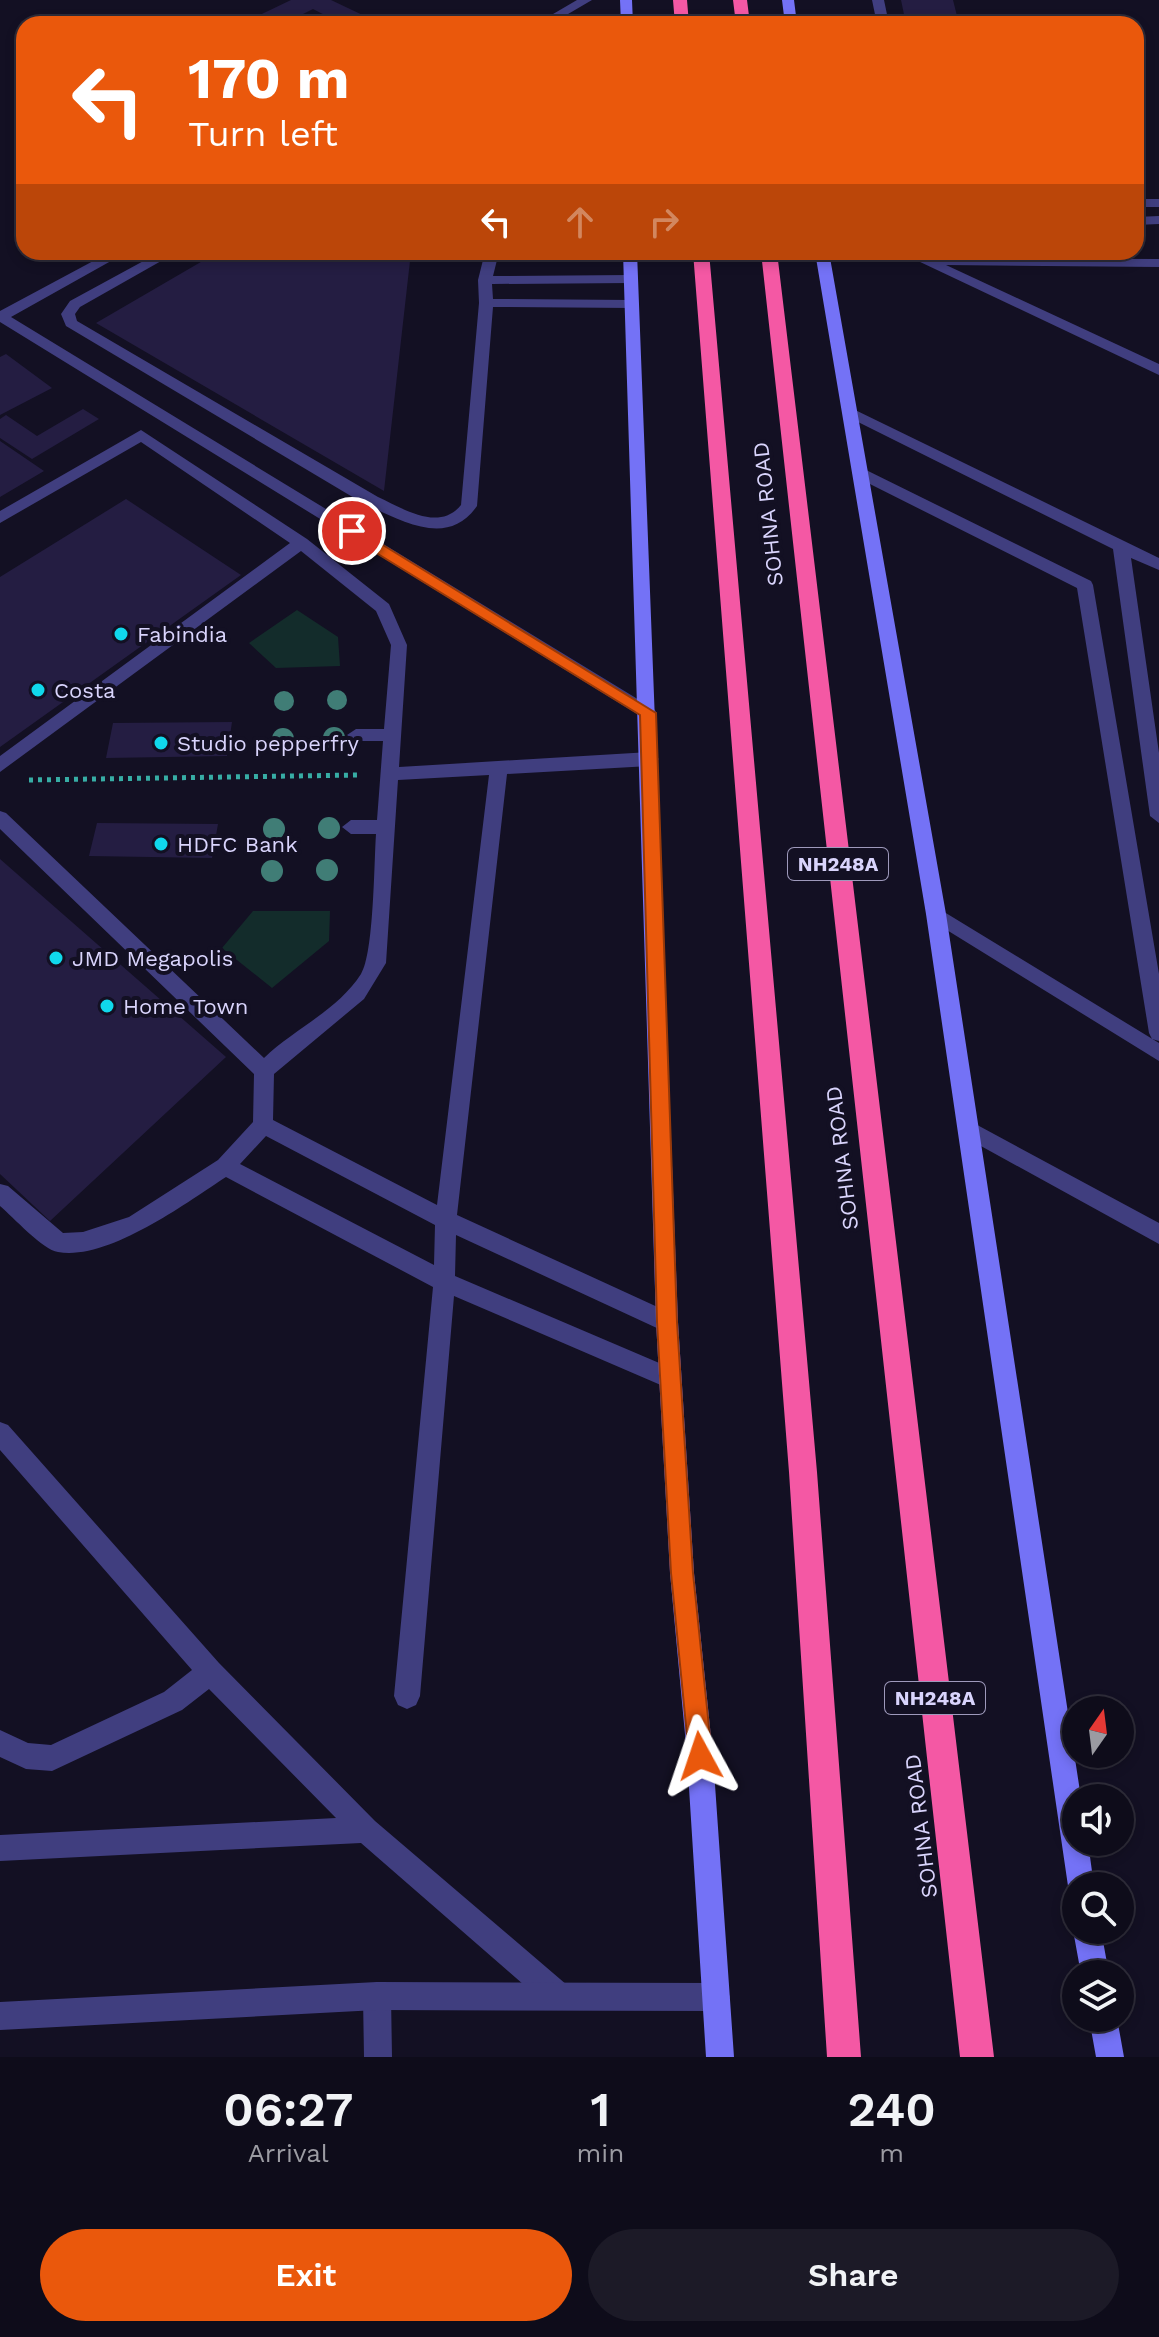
<!DOCTYPE html>
<style>
:root{--surface:#0e0c1a;--page:#1c1a27;--text:#f1f3f6;--muted:#9b9ba2;--line:#2e2c39;--accent:#ea580c}
body{margin:0;font-family:"Work Sans",sans-serif;background:var(--page);color:var(--text);height:100vh;display:flex;flex-direction:column;font-size:30px;white-space:nowrap}
*{box-sizing:border-box;margin:0}
p{font-size:26px;color:var(--muted)}
.icon{flex:none;width:44px;height:44px;fill:none;stroke:currentColor;stroke-width:2;stroke-linecap:round;stroke-linejoin:round}
.map{position:relative;height:2057px;overflow:hidden}
.side{display:flex;flex-direction:column;background:var(--surface);flex:1}
.side>*{flex:none}
.banner{position:absolute;left:16px;top:16px;width:1128px;height:244px;border-radius:24px;box-shadow:0 4px 12px #0003,0 0 0 2px var(--line);background:#ea580c;color:#fff;overflow:hidden}
.needle{width:52px;rotate:14deg}
.tools{position:absolute;left:1062px;top:1696px;display:grid;gap:16px}
.tools a{display:grid;place-items:center;width:72px;height:72px;border-radius:50%;background:var(--surface);box-shadow:0 4px 12px #0003,0 0 0 2px var(--line);font-size:40px}
.pin{position:absolute;display:grid;place-items:center;width:68px;height:68px;color:#fff;margin:-34px;border:4px solid #fff;border-radius:50%;box-shadow:0 2px 8px #0007}
.me{position:absolute;width:88px;margin:-44px;rotate:355deg;stroke-linejoin:round;filter:drop-shadow(0 0 6px #0008)}
.turn{display:flex;align-items:center;gap:28px;height:168px;padding:0 40px;font-size:36px}
.turn .icon{width:104px;height:104px;stroke-width:2.5}
.turn b{display:block;font-size:56px;line-height:68px}
.lanes{display:flex;align-items:center;height:76px;padding:0 40px;background:#0003;justify-content:center;gap:40px;direction:ltr}
.lanes .off{opacity:.35}
.eta{display:flex;justify-content:space-evenly;align-items:center;height:136px;text-align:center}
.eta b{font-size:48px;font-weight:600;line-height:56px}
.primary-button{display:flex;gap:16px;margin-top:auto;padding:16px 40px}
.primary-button a{flex:1;height:92px;border-radius:48px;background:var(--accent);color:#fff;font-size:32px;font-weight:600;line-height:92px;text-align:center}
.primary-button a+a{background:var(--page);color:var(--text)}
.map>svg:first-child{display:block}
.green{fill:#132c2b}
.building{fill:#241d42}
.lines{fill:none;stroke-linecap:round;stroke-linejoin:round}
.path{stroke:#37ada5;stroke-width:5;stroke-dasharray:4 5;stroke-linecap:butt}
.lane{fill:#403e7f;fill-rule:evenodd}
.street{fill:#403e7f;fill-rule:evenodd}
.secondary{fill:#7472f6;fill-rule:evenodd}
.highway{fill:#f458a4;fill-rule:evenodd}
.tree{fill:#407d76}
.route{fill:#ea580c;stroke:#983908;stroke-width:2}
.poi-dot{fill:#10d8ec;stroke:#131023;stroke-width:3}
.labels{text-anchor:middle;dominant-baseline:central;stroke-width:8;stroke-linejoin:round;paint-order:stroke}
.shield{fill:#131023;stroke:#9e99bb;stroke-width:2}
.shield-label{font-size:20px;font-weight:bold;fill:#d9d4fc}
.street-label{font-size:22px;fill:#d9d4fc;stroke:#131023}
.poi-label{font-size:22px;fill:#d9d4fc;stroke:#131023;text-anchor:start}
</style>
<div class="map">
<svg width="1159" height="2057" viewBox="0 0 1159 2057">
<rect width="100%" height="100%" fill="#131023"/>
<path class="green" d="M297,610L338,637L340,666L276,668L249,643Z
M253,911H330L329,941L272,988L222,948Z"/>
<path class="building" d="M291,0H331L371,19L362,24H342L313,9L283,24H241Z
M901,0H953L959,24H906Z
M218,252H411L384,491L96,323Z
M6,354L52,388L0,415V357Z
M83,409L99,419L32,459L0,438V419L6,415L37,436Z
M0,441L44,471L0,497Z
M126,499L241,575L0,747V577Z
M232,722L227,756L106,758L113,723Z
M97,823L218,824L212,858L89,856Z
M0,859L226,1057L50,1221L0,1174Z"/>
<g class="lines">
<path class="path" d="M29,780L359,775"/>
<path class="lane" d="M872,0H884L889,24H877Z
M160,252H177L80,307L75,314L77,321L378,497C404,509 439,532 461,505L479,303L478,280L485,252H499L493,276L630,275L637,279L630,283L492,284L493,299L632,300L639,304L632,308L493,307L477,506C448,548 403,521 366,505L66,326L61,314L70,301Z
M899,252H917L930,258L1159,259V267L946,265L1159,364V375Z
M849,407L1159,558V570L1131,558L1159,753V823L1150,816L1113,549L844,415V409Z
M141,430L307,539L389,604L407,645L399,767L650,752L659,759L650,766L507,774L457,1215L675,1315L678,1322L675,1329L667,1332L659,1329L456,1235L455,1276L678,1371L681,1378L678,1385L670,1389L454,1296L420,1696L416,1705L407,1709L398,1705L394,1696L433,1287L226,1177C186,1203 108,1261 58,1252C43,1250 13,1217 0,1206V1184L8,1186L63,1233L83,1232L129,1217L218,1160L253,1122L254,1074L0,829V811L6,813L264,1058C294,1029 338,1010 361,974C374,953 374,863 376,834H351L342,827L351,820H377L383,741H356L347,735L356,729H384L391,645L376,611L301,551L0,772V756L290,543L141,442L0,523V511ZM489,775L437,1205L273,1120L274,1074L364,999L386,963L398,780ZM266,1136L435,1225L434,1265L240,1164Z
M860,467L1091,581L1093,585L1159,974V1041L1152,1039L1149,1033L1077,588L854,476L852,472Z
M968,1120L1159,1223V1244L961,1135L958,1129L961,1123Z
M0,1422L8,1425L219,1663L375,1821L567,1985L571,1995L567,2005L557,2009L547,2005L361,1843L0,1861V1835L336,1818L209,1689L182,1710L52,1771L26,1769L0,1757V1730L28,1743L51,1745L164,1692L192,1670L0,1450Z
M377,1982L387,1986L391,1996L392,2057H364L363,1996L367,1986Z"/>
<path class="street" d="M577,0H592L551,24H536Z
M1136,199H1159V207H1136Z
M1159,216V224L1136,225V217Z
M110,252H127L11,317L654,709L657,713L654,717H642L0,322V311Z
M936,907L1159,1043V1061L929,919L926,914L929,909Z
M377,1982L716,1983L726,1987L730,1997L726,2007L716,2011L377,2010L0,2030V2002Z"/>
<path class="secondary" d="M620,0H632L633,24H621Z
M782,0H794L797,24H785Z
M623,252H637L678,1322L694,1573L713,1756L734,2057H706L687,1756L670,1573L656,1322Z
M815,252H829L946,914L1081,1798H1076V1842H1088L1094,1886H1076V1897L1072,1895L1068,1886L926,914Z
M1076,1924V1930H1101L1109,1974H1081L1073,1930Z
M1089,2018H1117L1124,2057H1096Z"/>
<path class="highway" d="M673,0H687L689,24H675Z
M733,0H747L750,24H736Z
M693,252H709L817,1472L861,2057H827L789,1472Z
M761,252H777L994,2057H960Z"/>
</g>
<g class="tree">
<circle cx="337" cy="700" r="10"/>
<circle cx="284" cy="701" r="10"/>
<circle cx="334" cy="738" r="11"/>
<circle cx="283" cy="739" r="11"/>
<circle cx="329" cy="828" r="11"/>
<circle cx="274" cy="829" r="11"/>
<circle cx="327" cy="870" r="11"/>
<circle cx="272" cy="871" r="11"/>
</g>
<path class="route" d="M352,526L656,713L677,1322L693,1573L712,1756L708,1765L700,1768L692,1765L689,1756L671,1573L657,1322L640,715L347,535V528Z"/>
<g class="poi-dot">
<circle cx="121" cy="634" r="8"/>
<circle cx="38" cy="690" r="8"/>
<circle cx="161" cy="743" r="8"/>
<circle cx="161" cy="844" r="8"/>
<circle cx="56" cy="958" r="8"/>
<circle cx="107" cy="1006" r="8"/>
</g>
<g class="labels">
<g class="shield">
<rect x="788" y="848" width="100" height="32" rx="6"/>
<rect x="885" y="1682" width="100" height="32" rx="6"/>
</g>
<g class="shield-label">
<text x="838" y="864">NH248A</text>
<text x="935" y="1698">NH248A</text>
</g>
<g class="street-label">
<text transform="translate(768 514) rotate(-96)">SOHNA ROAD</text>
<text transform="translate(842 1158) rotate(-97)">SOHNA ROAD</text>
<text transform="translate(921 1826) rotate(-97)">SOHNA ROAD</text>
</g>
<g class="poi-label">
<text x="137" y="634">Fabindia</text>
<text x="54" y="690">Costa</text>
<text x="177" y="743">Studio pepperfry</text>
<text x="177" y="844">HDFC Bank</text>
<text x="72" y="958">JMD Megapolis</text>
<text x="123" y="1006">Home Town</text>
</g>
</g>
</svg>
<div class="tools">
<a><svg class="needle" viewBox="-14 -14 28 28"><path d="M0-13l5 13h-10z" fill="#e53935"/><path d="M0 13l5-13h-10z" fill="#9b9ba2"/></svg></a>
<a><svg class="icon" aria-label="sound" viewBox="0 0 24 24"><path d="M4 9h4l5-4v14l-5-4H4zM17 9q2 3 0 6"/></svg></a>
<a><svg class="icon" aria-label="search" viewBox="0 0 24 24"><circle cx="10" cy="10" r="6"/><path d="M15 15l6 6"/></svg></a>
<a><svg class="icon" aria-label="layers" viewBox="0 0 24 24"><path d="M12 4l9 5-9 5-9-5zM3 14l9 5 9-5"/></svg></a>
</div>
<div class="pin" style="left:352px;top:531px;background:#d93025"><svg class="icon" aria-label="arrive" viewBox="0 0 24 24"><path d="M6 21V4h12l-3 4 3 4H6"/></svg></div>
<svg class="me" style="left:700px;top:1756px" viewBox="-20 -20 40 40"><path d="M0-17L14 15 0 8-14 15z" fill="#ea580c" stroke="#fff" stroke-width="4"/></svg>
<div class="banner">
<div class="turn"><svg class="icon" aria-label="left" viewBox="0 0 24 24"><path d="M17 20v-9H6M10 6l-5 5 5 5"/></svg><div><b>170 m</b>Turn left</div></div>
<div class="lanes"><svg class="icon" aria-label="left" viewBox="0 0 24 24"><path d="M17 20v-9H6M10 6l-5 5 5 5"/></svg><svg class="icon off" aria-label="ahead" viewBox="0 0 24 24"><path d="M12 20V5M6 11l6-6 6 6"/></svg><svg class="icon off" aria-label="right" viewBox="0 0 24 24"><path d="M7 20v-9h11M14 6l5 5-5 5"/></svg></div>
</div>
</div>
<section class="side">
<div class="eta">
<div><b>06:27</b><p>Arrival</p></div>
<div><b>1</b><p>min</p></div>
<div><b>240</b><p>m</p></div>
</div>
<div class="primary-button"><a>Exit</a><a>Share</a></div>
</section>
